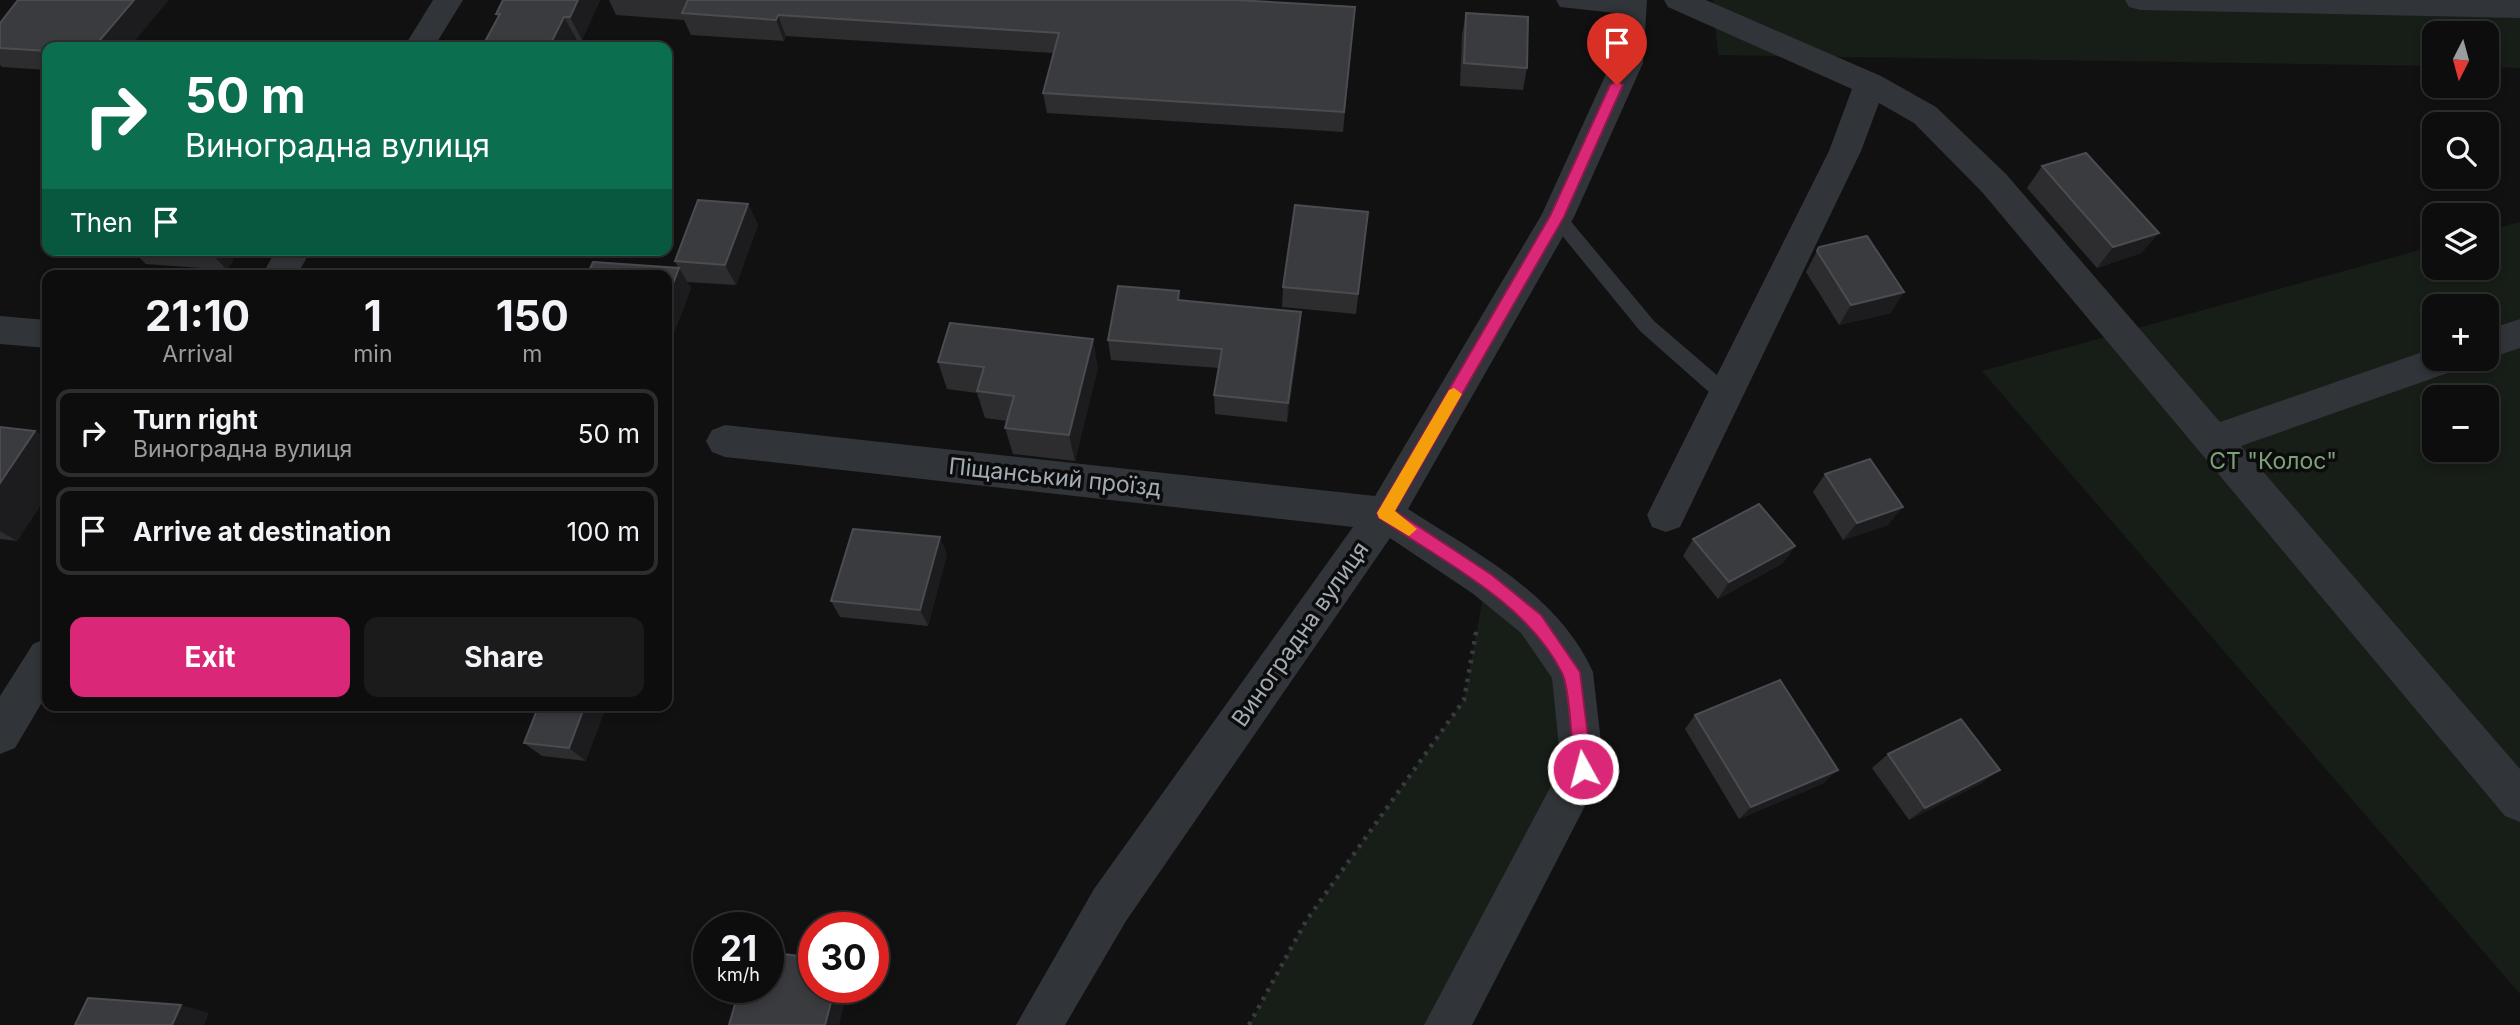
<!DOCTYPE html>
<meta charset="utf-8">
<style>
:root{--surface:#0d0d0e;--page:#1b1b1c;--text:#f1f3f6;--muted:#9a9c9e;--line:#2d2d2e;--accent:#db2777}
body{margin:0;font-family:Inter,sans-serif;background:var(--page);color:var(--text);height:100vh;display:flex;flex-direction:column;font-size:26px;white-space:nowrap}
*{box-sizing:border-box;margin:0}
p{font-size:23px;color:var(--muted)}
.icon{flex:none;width:38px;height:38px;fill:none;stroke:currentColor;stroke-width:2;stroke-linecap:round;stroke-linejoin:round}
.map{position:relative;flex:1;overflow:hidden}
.side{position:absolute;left:42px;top:270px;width:630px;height:441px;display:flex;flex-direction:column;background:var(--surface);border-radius:14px;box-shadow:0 4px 10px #0003,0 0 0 2px var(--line)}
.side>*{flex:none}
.top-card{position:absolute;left:42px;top:42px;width:630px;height:214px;border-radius:14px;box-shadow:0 4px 10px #0003,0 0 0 2px var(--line);background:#0b6e4f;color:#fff;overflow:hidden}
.needle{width:46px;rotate:186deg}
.fabs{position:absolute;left:2422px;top:21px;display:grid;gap:14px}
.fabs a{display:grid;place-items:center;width:77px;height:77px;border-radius:14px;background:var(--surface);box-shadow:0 4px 10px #0003,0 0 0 2px var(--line);font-size:35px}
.speed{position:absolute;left:693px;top:912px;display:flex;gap:14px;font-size:35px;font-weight:700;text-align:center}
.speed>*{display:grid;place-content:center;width:91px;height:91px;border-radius:50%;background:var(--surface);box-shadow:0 4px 10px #0003,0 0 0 2px var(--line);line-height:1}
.speed small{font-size:18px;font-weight:400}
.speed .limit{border:10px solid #d22;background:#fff;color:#111}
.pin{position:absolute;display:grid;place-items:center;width:60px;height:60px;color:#fff;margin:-72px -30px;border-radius:50% 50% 50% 0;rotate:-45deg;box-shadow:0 0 7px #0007}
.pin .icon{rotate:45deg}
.me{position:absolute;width:77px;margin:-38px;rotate:353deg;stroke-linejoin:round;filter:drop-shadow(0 0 5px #0008)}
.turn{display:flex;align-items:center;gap:24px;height:147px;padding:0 28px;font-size:32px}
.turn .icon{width:91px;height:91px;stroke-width:2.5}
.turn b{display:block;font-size:49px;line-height:60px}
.then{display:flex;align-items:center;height:66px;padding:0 28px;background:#0003;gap:14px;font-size:26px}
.eta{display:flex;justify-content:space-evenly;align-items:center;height:119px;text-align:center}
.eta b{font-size:42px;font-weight:700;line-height:49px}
.cta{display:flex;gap:14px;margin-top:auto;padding:14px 28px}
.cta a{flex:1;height:80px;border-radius:14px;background:var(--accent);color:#fff;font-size:28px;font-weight:700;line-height:80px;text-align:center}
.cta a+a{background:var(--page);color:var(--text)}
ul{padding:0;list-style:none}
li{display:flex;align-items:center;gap:21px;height:88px;margin:0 14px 10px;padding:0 14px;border:4px solid var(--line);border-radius:14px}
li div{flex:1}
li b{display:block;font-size:26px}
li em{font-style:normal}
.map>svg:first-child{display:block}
.green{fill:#171d17;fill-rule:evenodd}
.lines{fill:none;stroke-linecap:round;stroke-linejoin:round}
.path{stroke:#373b3f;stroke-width:4.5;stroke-dasharray:3.5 6;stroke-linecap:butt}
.service{fill:#313438;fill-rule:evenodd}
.minor{fill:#313438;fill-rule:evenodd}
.wall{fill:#2d2d30}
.shaded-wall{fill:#1c1c1e}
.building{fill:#393b3e;stroke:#4a4c51;stroke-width:2}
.route{fill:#db2777;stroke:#8e194d;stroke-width:2}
.slow{fill:#f59e0b}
.labels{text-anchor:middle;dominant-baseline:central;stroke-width:7;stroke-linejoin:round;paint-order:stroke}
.park-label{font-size:23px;fill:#7ca176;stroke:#0c0c0d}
.street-label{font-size:23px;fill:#a1abb4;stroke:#0c0c0d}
</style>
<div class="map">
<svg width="2520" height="1025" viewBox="0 0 2520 1025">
<rect width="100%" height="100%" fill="#111112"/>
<path class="green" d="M1713,0H2520V68L2487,67V33H2434V66L1718,55Z
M2520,222V994L1982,371L2434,246V268H2487V231ZM2434,306H2487V359H2434ZM2434,397H2487V450H2434Z
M1486,581L1535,620L1583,769L1447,1025H1249L1306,921L1464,700Z"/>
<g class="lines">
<path class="path" d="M1249,1025L1306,921L1464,700L1477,627"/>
<path class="service" d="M1557,210L1563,212L1654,321L1732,388L1735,394L1732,400H1718L1640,331L1551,222L1548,217Z"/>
<path class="minor" d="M433,0H463L434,47H404Z
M1556,0H1647L1643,63L1574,217L1408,509C1476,553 1558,594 1593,672L1604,769L1472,1025H1424L1561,767L1552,678L1521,633L1472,593L1390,538L1126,921L1065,1025H1016L1094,889L1353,527L725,457L712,452L706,441L712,430L725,425L1375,496L1542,214L1611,63L1616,13L1560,7Z
M1664,0H1706L1881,76L1936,107L2006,174L2220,422L2434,348V359H2464L2459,369L2241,446L2520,769V822L2505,816L1982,192L1914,123L1879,103L1861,151L1680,527L1666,532L1652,527L1647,515L1829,151L1852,89L1668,7Z
M2125,0H2520V18L2140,10L2129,7Z
M276,250H311L297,275H262Z
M0,316L47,320V348L0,344Z
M2520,319V348L2487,359H2485L2487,330Z
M47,638V694L15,748L0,754V696L33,644Z"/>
</g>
<path class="wall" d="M503,0H600L582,40H577L498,18L496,14Z
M609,0H1236L1353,28L1343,132L1047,113L1043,93L1053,53L786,36L784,41L691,35L684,20L616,15Z
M1466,13L1527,68L1523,90L1460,86L1462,35Z
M0,23L47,47V70L2,67L0,65Z
M2042,166L2159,233L2141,253L2097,268L2027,188Z
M748,204L758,225L736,285L687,282L691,288L667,351V275L678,268L675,261Z
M1368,212L1356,314L1282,307L1283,287Z
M1819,247L1891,313L1839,325L1806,272Z
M131,250H239L227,270L146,264Z
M1180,300L1300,332L1287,422L1215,414L1214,395L1219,368L1111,360L1108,340Z
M938,362L1098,367L1075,461L1013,454L1005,428L1007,421L985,418L977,393L947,389Z
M0,427L35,431L47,439V495L17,541L0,539Z
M1825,474L1888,525L1843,540L1813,492Z
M1693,539L1795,546L1783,563L1718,599L1683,556Z
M947,554L928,626L840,617L831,601Z
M539,705L586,761L542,756L524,743Z
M1695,715L1824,783L1739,819L1685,729Z
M1888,754L1982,783L1909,820L1872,768Z"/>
<path class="shaded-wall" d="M134,0H169L130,47H94Z
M578,0H600L582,40L570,17Z
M778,15L786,36L784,41L776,20Z
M564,17L577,40L573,47H549Z
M748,204L758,225L736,285L725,265Z
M2159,233L2141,253L2097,268L2113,247Z
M208,250H239L227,270Z
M679,268L691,288L667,351V299Z
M1904,292L1891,313L1839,325L1851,305Z
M1301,312L1300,332L1287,422L1288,403Z
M1093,339L1098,367L1075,461L1069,435Z
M35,431L47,439V495L17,541L0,531V483Z
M1903,507L1888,525L1843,540L1857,523Z
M940,537L947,554L928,626L920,610Z
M1795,546L1783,563L1718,599L1729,582Z
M585,705H607L586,761L569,748Z
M1838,770L1824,783L1739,819L1751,807Z
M2000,770L1982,783L1909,820L1925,808Z
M835,987H849L839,1025H825Z
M181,1005L209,1013L204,1025H172Z"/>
<path class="building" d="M18,0H134L94,47H47V51L0,48V23Z
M503,0H578L570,17H564L549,47H482L500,14H496Z
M688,0H1236L1355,7L1344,112L1043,93L1059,33L778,15L776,20L682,13Z
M1466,13L1528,17L1527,68L1464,63Z
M2086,153L2159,233L2113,247L2042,166Z
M698,200L748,204L725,265L675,261Z
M1295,205L1368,212L1358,294L1283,287Z
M1867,236L1904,292L1851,305L1817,251L1819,247Z
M593,262L679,268L667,299V275H587Z
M1118,286L1179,291L1178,300L1301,312L1288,403L1214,395L1222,349L1108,340Z
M950,323L1093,339L1069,435L1005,428L1014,396L977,391L984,367L938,362Z
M0,427L35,431L0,483Z
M1870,459L1903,507L1857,523L1825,474Z
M1759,504L1795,546L1729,582L1693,539Z
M853,529L940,537L920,610L831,601Z
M1780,680L1838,770L1751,807L1695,715Z
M539,705H585L569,748L524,743Z
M1961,719L2000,770L1925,808L1888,754Z
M768,952L814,958V987H835L825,1025H729L740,987H768Z
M88,998L181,1005L172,1025H75Z"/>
<path class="route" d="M1617,81L1623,85L1564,217L1395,511L1492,575L1541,615L1580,672L1592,769L1589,775L1583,777L1577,775L1574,769C1572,747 1570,690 1562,673C1527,602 1442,561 1379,518L1377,513L1550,216L1610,85Z"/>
<path class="slow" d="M1454,388L1462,394L1395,511L1417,529L1409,536L1379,518L1377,513L1449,390Z"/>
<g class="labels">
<g class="park-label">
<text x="2273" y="461">СТ "Колос"</text>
</g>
<g class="street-label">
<text transform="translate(1055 477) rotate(6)">Піщанський проїзд</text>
<text transform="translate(1300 634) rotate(-55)">Виноградна вулиця</text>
</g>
</g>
</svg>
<div class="fabs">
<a><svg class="needle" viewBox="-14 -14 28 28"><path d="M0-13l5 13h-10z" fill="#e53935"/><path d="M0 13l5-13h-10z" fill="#9a9c9e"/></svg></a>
<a><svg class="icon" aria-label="search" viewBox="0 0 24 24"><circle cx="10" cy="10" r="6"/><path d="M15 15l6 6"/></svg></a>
<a><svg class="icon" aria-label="layers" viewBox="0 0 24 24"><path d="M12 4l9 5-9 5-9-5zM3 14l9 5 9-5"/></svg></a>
<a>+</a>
<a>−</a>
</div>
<div class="speed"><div>21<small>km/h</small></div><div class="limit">30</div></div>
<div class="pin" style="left:1617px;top:85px;background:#d93025"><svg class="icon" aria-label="arrive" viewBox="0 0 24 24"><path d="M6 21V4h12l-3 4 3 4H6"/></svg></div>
<svg class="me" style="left:1583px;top:769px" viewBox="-20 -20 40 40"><circle r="17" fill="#db2777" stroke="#fff" stroke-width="3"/><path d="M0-11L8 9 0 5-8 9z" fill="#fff"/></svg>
<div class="top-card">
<div class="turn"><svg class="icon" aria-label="right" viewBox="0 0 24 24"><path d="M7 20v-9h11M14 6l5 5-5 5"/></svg><div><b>50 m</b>Виноградна вулиця</div></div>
<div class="then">Then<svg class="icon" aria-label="arrive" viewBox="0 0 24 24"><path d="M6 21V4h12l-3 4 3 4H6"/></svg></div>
</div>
<section class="side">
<div class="eta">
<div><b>21:10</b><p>Arrival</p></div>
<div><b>1</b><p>min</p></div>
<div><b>150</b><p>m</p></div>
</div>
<ul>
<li><svg class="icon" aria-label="right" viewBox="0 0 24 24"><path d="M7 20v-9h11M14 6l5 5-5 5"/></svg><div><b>Turn right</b><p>Виноградна вулиця</p></div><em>50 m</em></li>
<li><svg class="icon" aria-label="arrive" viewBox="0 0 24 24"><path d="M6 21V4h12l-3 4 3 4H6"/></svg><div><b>Arrive at destination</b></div><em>100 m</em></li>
</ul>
<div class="cta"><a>Exit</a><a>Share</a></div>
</section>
</div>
